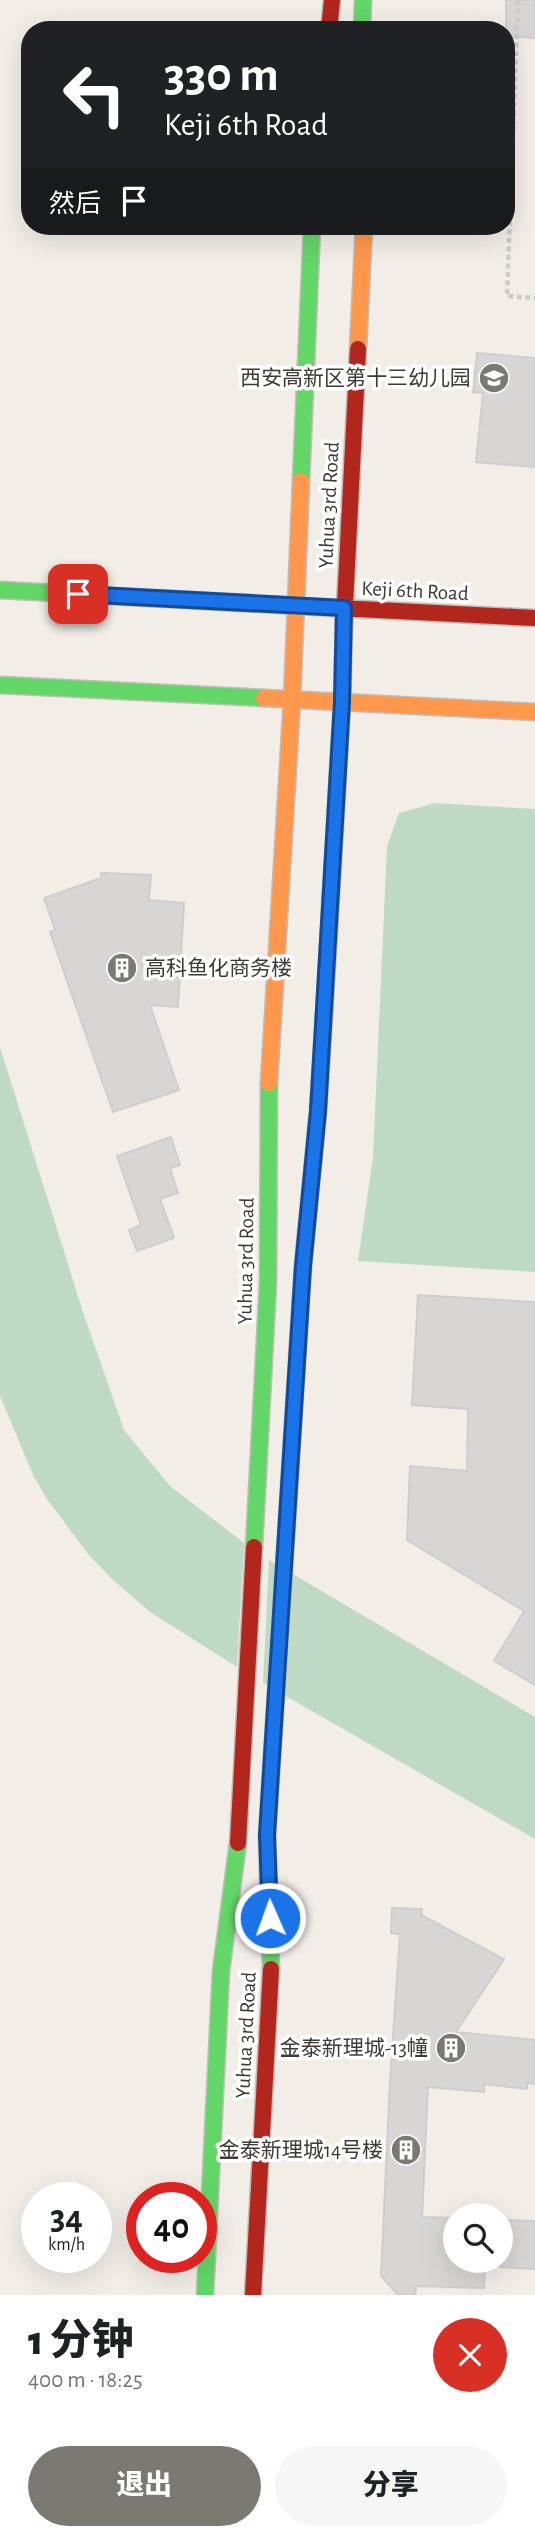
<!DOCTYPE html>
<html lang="zh">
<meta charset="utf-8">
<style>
:root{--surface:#fff;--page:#f6f6f6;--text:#202124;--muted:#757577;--accent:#7c7973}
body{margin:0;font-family:"Alegreya Sans","Noto Sans SC",sans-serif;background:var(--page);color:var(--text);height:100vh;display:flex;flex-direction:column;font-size:26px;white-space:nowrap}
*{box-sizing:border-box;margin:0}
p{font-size:23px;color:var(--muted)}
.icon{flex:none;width:38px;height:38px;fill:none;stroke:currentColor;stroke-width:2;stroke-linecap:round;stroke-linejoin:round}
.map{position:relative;height:2295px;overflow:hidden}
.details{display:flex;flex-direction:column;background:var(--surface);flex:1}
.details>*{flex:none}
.top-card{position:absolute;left:21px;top:21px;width:494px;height:214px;border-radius:28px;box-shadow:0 7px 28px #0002;background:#202124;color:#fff;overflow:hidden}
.controls{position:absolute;left:443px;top:2203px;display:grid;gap:14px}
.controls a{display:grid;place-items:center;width:70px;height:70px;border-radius:50%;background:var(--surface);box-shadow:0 7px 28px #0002;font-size:35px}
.speed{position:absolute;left:21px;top:2182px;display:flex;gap:14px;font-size:35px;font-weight:700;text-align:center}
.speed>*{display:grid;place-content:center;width:91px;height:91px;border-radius:50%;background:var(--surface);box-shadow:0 7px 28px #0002;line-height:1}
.speed small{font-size:18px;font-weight:400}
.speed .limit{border:10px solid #d22;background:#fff;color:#111}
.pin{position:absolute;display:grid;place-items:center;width:60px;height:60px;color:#fff;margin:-30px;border-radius:14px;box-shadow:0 4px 10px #0006}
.me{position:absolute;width:77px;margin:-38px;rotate:358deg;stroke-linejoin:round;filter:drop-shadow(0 0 5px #0008)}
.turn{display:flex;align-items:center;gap:24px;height:147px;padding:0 28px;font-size:32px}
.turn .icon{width:91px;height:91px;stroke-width:2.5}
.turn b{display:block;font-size:49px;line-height:60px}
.then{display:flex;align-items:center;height:66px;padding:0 28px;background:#0003;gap:14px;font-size:26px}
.round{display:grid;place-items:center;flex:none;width:74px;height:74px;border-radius:37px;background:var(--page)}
.summary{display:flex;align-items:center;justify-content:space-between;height:119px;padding:0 28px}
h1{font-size:42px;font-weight:800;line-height:52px}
.button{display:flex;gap:14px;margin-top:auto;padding:14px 28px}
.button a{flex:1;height:80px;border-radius:42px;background:var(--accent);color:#fff;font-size:28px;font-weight:800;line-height:80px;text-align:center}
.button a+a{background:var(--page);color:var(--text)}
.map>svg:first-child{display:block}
.green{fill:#bedac5}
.building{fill:#d8d6d5;stroke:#cfcdcd;stroke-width:2}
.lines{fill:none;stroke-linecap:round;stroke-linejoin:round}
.fast-casing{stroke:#c0bdb8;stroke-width:19}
.slow-casing{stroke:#c0bdb8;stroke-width:19}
.jam-casing{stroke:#c0bdb8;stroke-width:19}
.path{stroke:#cdcbc9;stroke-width:4.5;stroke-dasharray:5 3.5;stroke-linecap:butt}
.fast{stroke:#63d668;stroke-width:16}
.slow{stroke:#ff974d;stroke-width:16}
.jam{stroke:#b3261e;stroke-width:16}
.route-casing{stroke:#114b97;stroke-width:18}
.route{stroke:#1a73e8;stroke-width:12}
.labels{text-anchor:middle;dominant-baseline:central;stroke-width:7;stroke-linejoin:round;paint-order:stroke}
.poi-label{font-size:21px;fill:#3d3a35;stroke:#fff;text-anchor:end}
.street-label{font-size:21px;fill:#3d3a35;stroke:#fff}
</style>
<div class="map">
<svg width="535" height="2295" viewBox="0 0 535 2295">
<rect width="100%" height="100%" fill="#f2ede7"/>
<path class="green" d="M435,803L535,809V1272L358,1261L373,1157L387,846L399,813Z
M0,1047L83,1312L124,1430L170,1486L244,1543L237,1667L150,1612L112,1579L88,1554L47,1499L34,1477L0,1396Z
M269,1560L535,1717V1839L263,1683Z"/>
<path class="building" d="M506,0H535V38L506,36Z
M477,353L535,358V467L476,462L483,393L473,392Z
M101,873L151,875L149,900L184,903L178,1007L150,1005L179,1090L113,1112L50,932L55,930L44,898L101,878Z
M171,1137L180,1165L170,1168L178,1193L160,1199L174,1238L137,1251L129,1230L141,1225L117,1156Z
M418,1295L535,1302V1685L494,1661L524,1611L407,1540L410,1466L467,1471L468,1409L412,1405Z
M392,1908L422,1909L421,1915L504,1959L456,2032L535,2040V2084L527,2083V2089L484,2084V2092L428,2087L422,2217L455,2218V2261H485L484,2288L416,2286L415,2295H398L381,2276L390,2081L400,1934L391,1933Z
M500,2220L535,2221V2269L500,2267Z"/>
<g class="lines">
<g class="fast-casing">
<path id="fast" d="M362,30L363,0
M301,481L312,226
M0,590L338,608
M0,685L264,698
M324,1015L342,702L344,624
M254,1547L268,1283L269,1083
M271,1969L267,1835L281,1614
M205,2295L221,1971L238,1843"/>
</g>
<g class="slow-casing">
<path id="slow" d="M358,349L364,226
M264,698L535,712
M269,1083L292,700L301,481
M281,1614L303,1266L318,1111L324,1015"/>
</g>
<g class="jam-casing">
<path id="jam" d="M329,30L332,0
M338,608L535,618
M344,624L358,349
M238,1843L254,1547
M253,2295L271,1969"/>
</g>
<path class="path" d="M518,0L507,296L535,298"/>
<use href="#fast" class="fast"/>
<use href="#slow" class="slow"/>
<use href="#jam" class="jam"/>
</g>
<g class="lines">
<g class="route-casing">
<path id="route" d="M78,594L344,608L342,702L318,1111L303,1266L267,1835L270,1918"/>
</g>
<use href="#route" class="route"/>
</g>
<defs>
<g id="school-disc" transform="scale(1.575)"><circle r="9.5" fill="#7c7973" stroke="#fff"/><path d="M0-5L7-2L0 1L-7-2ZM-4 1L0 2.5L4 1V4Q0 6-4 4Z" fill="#fff"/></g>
<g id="building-disc" transform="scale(1.575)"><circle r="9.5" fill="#7c7973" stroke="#fff"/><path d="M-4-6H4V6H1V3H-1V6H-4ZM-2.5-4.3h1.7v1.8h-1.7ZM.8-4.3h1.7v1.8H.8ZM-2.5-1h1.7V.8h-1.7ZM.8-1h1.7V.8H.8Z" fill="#fff"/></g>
</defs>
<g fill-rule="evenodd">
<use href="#school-disc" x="494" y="378"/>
<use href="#building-disc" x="122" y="968"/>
<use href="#building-disc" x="451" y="2048"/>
<use href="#building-disc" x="406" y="2150"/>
</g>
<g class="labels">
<g class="poi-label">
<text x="471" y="378">西安高新区第十三幼儿园</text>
<text x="145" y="968" text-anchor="start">高科鱼化商务楼</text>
<text x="428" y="2048">金泰新理城-13幢</text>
<text x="383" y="2150">金泰新理城14号楼</text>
</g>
<g class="street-label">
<text transform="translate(329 505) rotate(-87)">Yuhua 3rd Road</text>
<text transform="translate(415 591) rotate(3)">Keji 6th Road</text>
<text transform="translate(246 1261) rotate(-89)">Yuhua 3rd Road</text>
<text transform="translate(246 2035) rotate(-87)">Yuhua 3rd Road</text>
</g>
</g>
</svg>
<div class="controls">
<a><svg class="icon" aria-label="search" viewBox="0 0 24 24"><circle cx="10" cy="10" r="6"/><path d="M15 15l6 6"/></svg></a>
</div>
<div class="speed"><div>34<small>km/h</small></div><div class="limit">40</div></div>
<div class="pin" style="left:78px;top:594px;background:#d93025"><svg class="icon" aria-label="arrive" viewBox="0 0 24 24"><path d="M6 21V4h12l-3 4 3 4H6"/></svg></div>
<svg class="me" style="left:270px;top:1918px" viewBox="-20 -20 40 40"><circle r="17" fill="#1a73e8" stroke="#fff" stroke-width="3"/><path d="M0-11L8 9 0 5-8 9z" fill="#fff"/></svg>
<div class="top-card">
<div class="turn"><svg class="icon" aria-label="left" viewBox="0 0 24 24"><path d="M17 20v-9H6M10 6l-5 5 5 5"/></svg><div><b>330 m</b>Keji 6th Road</div></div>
<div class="then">然后<svg class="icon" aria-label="arrive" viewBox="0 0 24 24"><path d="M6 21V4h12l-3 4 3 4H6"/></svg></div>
</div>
</div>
<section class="details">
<div class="summary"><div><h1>1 分钟</h1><p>400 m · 18:25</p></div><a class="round" style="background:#d93025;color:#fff"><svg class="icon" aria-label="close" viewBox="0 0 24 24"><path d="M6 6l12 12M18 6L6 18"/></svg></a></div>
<div class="button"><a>退出</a><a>分享</a></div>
</section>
